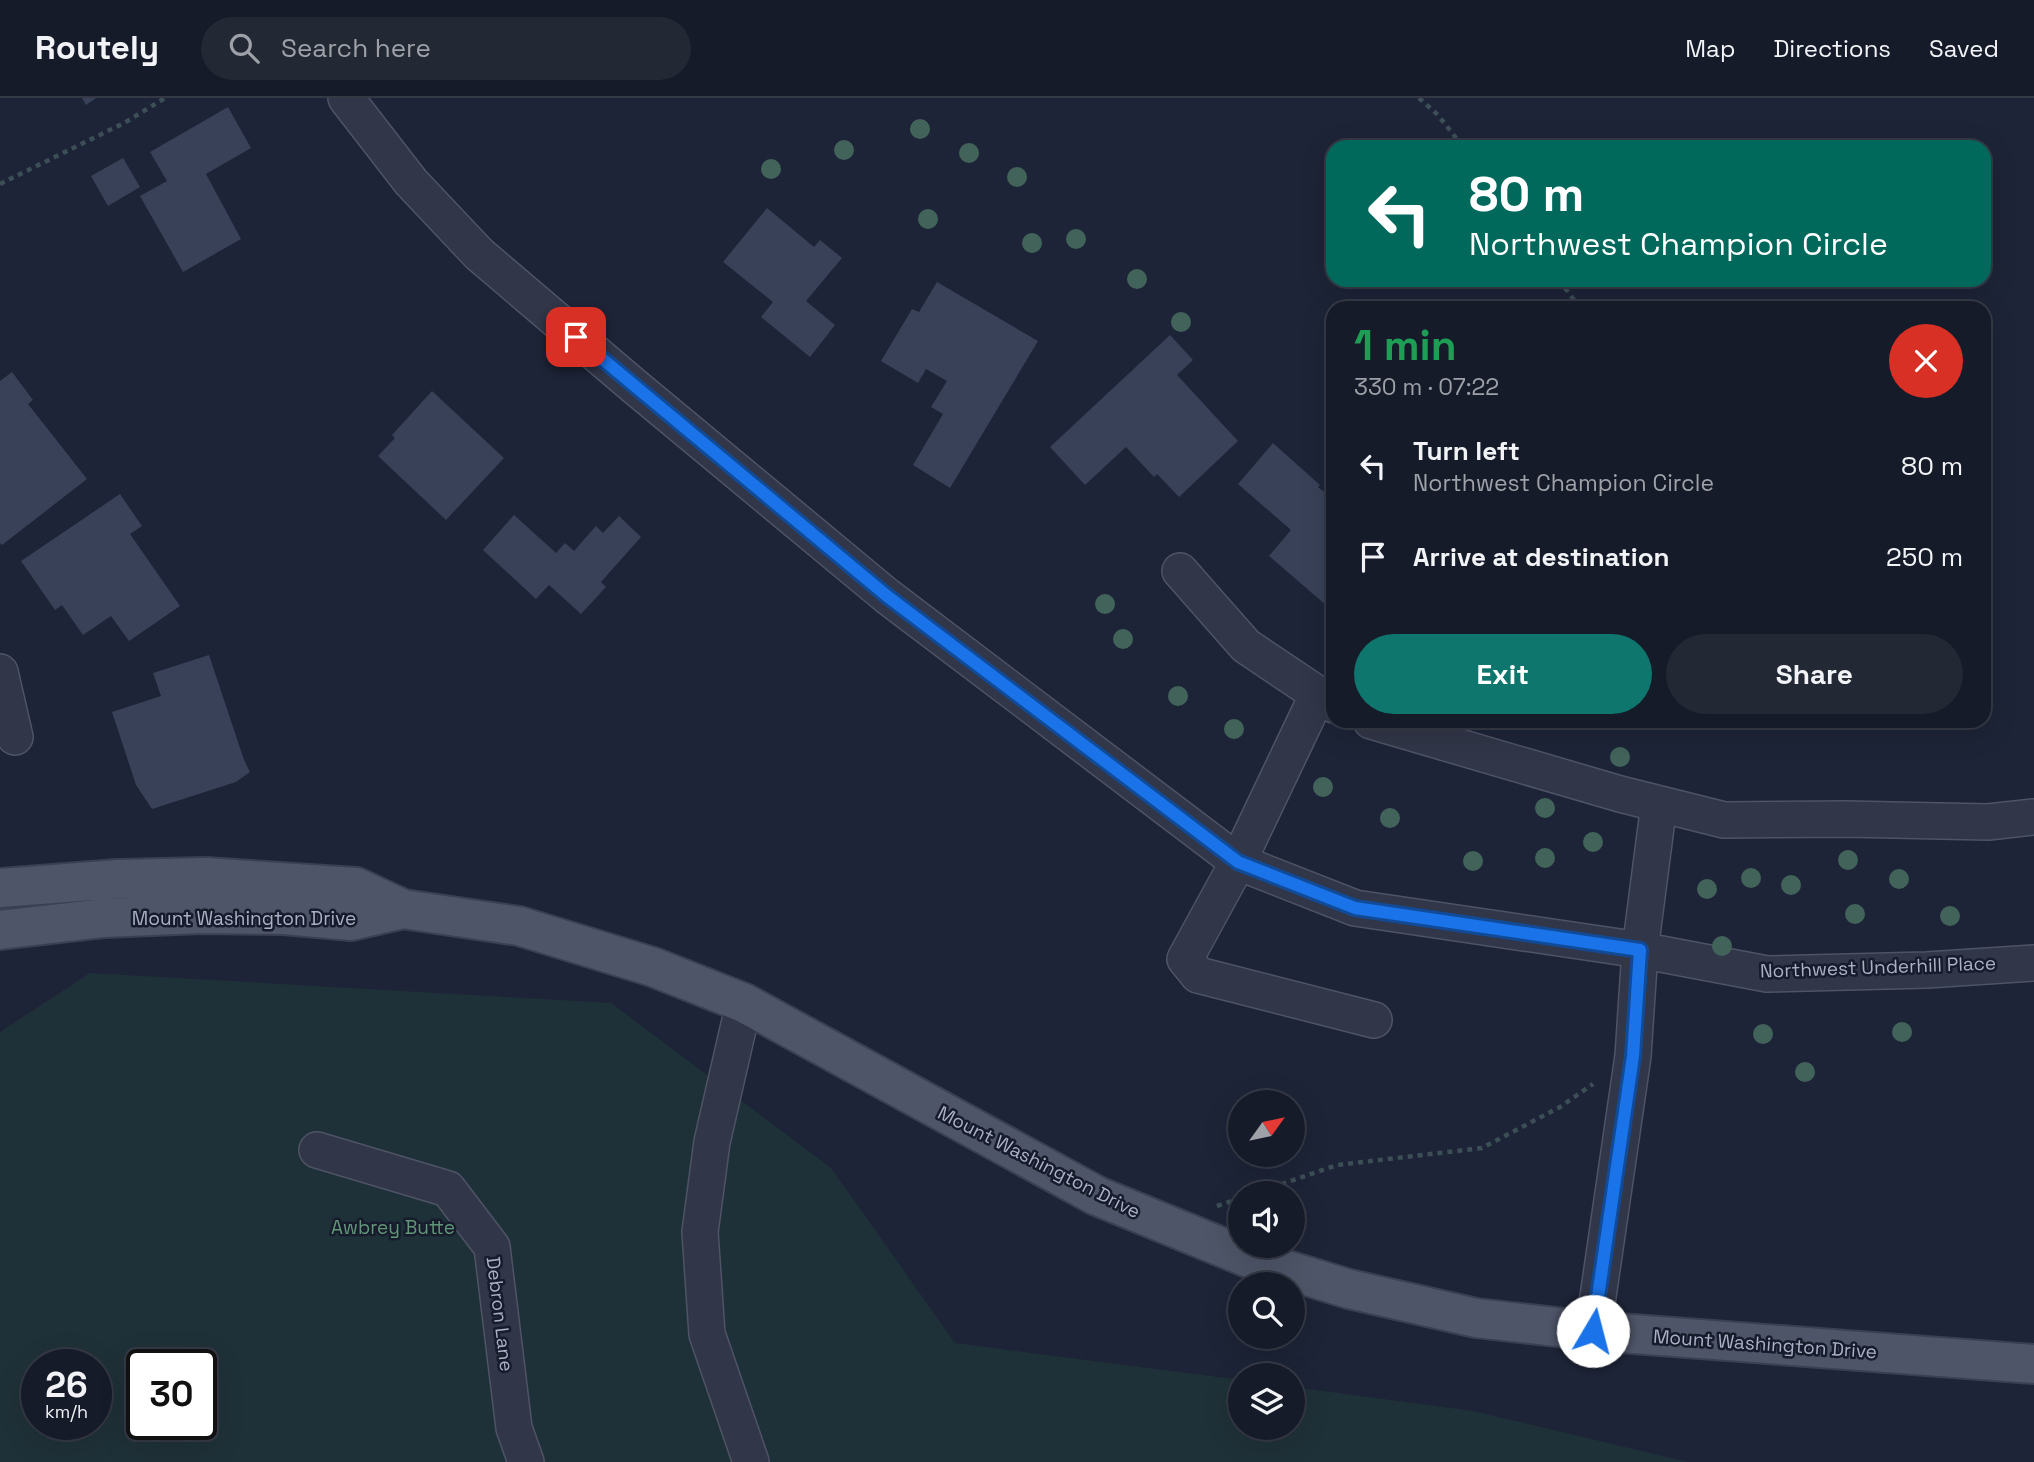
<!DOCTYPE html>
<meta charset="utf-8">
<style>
:root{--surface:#161b29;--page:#232835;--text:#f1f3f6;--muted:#9ea1a8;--line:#353946;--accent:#0f766e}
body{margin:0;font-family:"Space Grotesk",sans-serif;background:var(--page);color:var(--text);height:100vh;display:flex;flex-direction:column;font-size:26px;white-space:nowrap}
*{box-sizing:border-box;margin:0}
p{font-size:23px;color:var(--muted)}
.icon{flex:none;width:38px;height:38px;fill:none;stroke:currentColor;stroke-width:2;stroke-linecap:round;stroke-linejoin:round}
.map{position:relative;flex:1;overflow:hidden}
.side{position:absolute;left:1326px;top:203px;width:665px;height:427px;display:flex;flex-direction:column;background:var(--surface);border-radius:21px;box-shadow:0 7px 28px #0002,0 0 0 2px var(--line)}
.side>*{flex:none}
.hud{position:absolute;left:1326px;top:42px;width:665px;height:147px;border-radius:21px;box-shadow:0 7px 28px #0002,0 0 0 2px var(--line);background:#00695c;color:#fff;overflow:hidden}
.needle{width:46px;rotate:57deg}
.controls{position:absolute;left:1228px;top:992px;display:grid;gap:14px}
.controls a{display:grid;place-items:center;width:77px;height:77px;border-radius:50%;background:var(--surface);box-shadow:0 7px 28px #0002,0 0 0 2px var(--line);font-size:35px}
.speed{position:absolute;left:21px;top:1251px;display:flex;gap:14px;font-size:35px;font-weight:700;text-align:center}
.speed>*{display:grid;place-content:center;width:91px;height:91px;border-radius:50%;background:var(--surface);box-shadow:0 7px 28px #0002,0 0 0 2px var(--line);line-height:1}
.speed small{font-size:18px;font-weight:400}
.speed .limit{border:4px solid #111;border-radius:10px;background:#fff;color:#111}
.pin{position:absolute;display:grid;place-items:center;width:60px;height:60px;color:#fff;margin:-30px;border-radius:14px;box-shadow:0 4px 10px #0006}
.me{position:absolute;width:77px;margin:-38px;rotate:8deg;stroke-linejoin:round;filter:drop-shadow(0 0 5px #0008)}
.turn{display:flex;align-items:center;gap:24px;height:147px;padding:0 28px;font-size:32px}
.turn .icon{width:91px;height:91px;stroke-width:2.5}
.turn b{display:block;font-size:49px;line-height:60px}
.round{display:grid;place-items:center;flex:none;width:74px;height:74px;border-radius:37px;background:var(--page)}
.overview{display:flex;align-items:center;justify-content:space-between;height:119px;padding:0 28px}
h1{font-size:42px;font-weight:700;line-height:52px;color:#1e9e55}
.action{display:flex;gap:14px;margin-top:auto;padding:14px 28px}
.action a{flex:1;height:80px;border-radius:42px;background:var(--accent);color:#fff;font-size:28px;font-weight:700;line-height:80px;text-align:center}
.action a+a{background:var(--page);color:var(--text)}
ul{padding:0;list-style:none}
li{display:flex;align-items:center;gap:21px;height:91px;padding:0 28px}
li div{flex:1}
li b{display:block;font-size:26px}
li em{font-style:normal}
header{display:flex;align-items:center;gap:42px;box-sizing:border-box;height:98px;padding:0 35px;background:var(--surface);border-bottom:2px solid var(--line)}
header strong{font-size:33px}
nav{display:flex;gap:38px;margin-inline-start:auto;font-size:24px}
.search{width:490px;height:63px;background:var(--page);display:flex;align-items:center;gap:18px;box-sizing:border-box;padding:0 24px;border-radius:38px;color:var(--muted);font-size:26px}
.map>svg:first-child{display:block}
.green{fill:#1f3138;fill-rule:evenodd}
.building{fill:#394158}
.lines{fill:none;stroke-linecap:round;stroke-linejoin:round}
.minor-casing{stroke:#4e5366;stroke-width:38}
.major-casing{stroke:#3a3f51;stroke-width:42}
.path{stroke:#3c4e56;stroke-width:4.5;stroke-dasharray:5 5;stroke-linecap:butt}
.minor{stroke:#313648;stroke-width:35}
.major{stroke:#4e5568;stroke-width:38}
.tree{fill:#42635a}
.route-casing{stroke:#114b97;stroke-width:18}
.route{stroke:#1a73e8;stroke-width:12}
.labels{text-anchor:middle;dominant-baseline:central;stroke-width:5;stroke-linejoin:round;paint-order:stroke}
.street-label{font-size:19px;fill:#aab0c5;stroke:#171c2c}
.park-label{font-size:19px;fill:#619777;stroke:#171c2c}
</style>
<header>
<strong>Routely</strong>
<div class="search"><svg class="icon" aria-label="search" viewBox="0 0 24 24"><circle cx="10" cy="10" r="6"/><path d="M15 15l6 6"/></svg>Search here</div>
<nav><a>Map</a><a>Directions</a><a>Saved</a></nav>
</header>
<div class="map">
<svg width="2034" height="1364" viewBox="0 0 2034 1364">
<rect width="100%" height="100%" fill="#1d2437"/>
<path class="green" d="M90,875L611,905L831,1070L955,1245L1241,1282V1330H1293V1289L1473,1313L1688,1364H0V934ZM37,1267H96V1326H37ZM142,1267H201V1326H142Z"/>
<path class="building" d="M82,0H96L86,7Z
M228,9L251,50L206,76L241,141L183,174L140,98L167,83L150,54Z
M123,60L140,89L108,108L91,78Z
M767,110L814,149L820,142L842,160L806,203L835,227L810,259L761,219L773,204L723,164Z
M937,184L1038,243L950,390L913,367L943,316L931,309L947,283L926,271L918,285L881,263L912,211L919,214Z
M1170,237L1193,262L1177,277L1238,343L1179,399L1157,376L1154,379L1126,349L1085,387L1050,349Z
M12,274L33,302L28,306L87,381L2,447L0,445V283Z
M432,293L504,360L446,422L378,358L395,340L392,337Z
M1273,345L1320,387L1318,389L1334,402V501L1327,508L1269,458L1291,432L1238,386Z
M120,396L142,428L130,436L180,508L129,543L111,518L83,537L62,507L55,512L21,463Z
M514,417L556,455L565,445L574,453L596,428L603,435L619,418L641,439L601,484L606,489L581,516L549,487L536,501L483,452Z
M209,557L244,662L250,674L236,684L152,711L136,687L112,614L161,598L153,575Z"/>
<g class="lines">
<g class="minor-casing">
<path id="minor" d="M346,0L411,84L479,156L634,288L887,498L1238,764L1355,810L1640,852L1767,876L1927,872L2034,865
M1180,473L1246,548L1334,607
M0,574L15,639
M1318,596L1238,764L1185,861L1198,877L1374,922
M1371,623L1620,696L1724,722L1846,721L1988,724L2034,719
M744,905L712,1044L700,1134L707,1236L751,1364
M317,1052L448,1091L492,1149L514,1330L526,1364
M1593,1233L1633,958L1640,852L1659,706"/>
</g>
<g class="major-casing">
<path id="major" d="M0,790L118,781L206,779L356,789L403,811L519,828L653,869L744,905L1097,1098L1251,1161L1349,1191L1476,1220L1593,1233L2034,1266
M0,832L104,820L201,816L284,817L351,823L403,811"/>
</g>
<path class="path" d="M1419,0L1438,17L1463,49
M0,86L124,25L165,0
M1559,182L1580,210
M1253,1096L1337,1067L1482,1050L1560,1009L1593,986
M1217,1108L1241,1100"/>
<use href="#minor" class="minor"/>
<use href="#major" class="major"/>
</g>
<g class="tree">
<circle cx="920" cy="31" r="10"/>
<circle cx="844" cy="52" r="10"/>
<circle cx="969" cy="55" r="10"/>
<circle cx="771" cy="71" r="10"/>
<circle cx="1017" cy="79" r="10"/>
<circle cx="928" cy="121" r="10"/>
<circle cx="1076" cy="141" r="10"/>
<circle cx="1032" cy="145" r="10"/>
<circle cx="1137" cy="181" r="10"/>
<circle cx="1181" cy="224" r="10"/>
<circle cx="1105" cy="506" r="10"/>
<circle cx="1123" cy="541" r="10"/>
<circle cx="1178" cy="598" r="10"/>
<circle cx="1234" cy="631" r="10"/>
<circle cx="1620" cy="659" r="10"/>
<circle cx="1323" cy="689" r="10"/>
<circle cx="1545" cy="710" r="10"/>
<circle cx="1390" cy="720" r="10"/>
<circle cx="1593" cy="744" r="10"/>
<circle cx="1545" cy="760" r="10"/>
<circle cx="1848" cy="762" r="10"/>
<circle cx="1473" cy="763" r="10"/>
<circle cx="1751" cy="780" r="10"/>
<circle cx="1899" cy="781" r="10"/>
<circle cx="1791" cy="787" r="10"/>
<circle cx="1707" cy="791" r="10"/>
<circle cx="1855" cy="816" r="10"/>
<circle cx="1950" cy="818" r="10"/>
<circle cx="1722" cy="848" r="10"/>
<circle cx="1902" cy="934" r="10"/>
<circle cx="1763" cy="936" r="10"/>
<circle cx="1805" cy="974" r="10"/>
</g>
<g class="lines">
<g class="route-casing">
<path id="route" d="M576,239L887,498L1238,764L1355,810L1640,852L1633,958L1593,1233"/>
</g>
<use href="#route" class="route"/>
</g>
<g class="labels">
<g class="street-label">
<text x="244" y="820">Mount Washington Drive</text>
<text transform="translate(1878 869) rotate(-2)">Northwest Underhill Place</text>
<text transform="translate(1039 1064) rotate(27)">Mount Washington Drive</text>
<text transform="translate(500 1216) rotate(83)">Debron Lane</text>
<text transform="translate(1765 1246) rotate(4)">Mount Washington Drive</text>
</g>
<g class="park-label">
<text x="393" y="1129">Awbrey Butte</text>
</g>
</g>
</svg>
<div class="controls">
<a><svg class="needle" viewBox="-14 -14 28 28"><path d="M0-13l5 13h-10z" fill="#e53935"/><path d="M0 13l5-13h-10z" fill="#9ea1a8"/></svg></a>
<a><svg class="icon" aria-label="sound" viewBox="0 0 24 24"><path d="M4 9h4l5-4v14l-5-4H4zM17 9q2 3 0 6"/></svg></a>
<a><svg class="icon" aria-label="search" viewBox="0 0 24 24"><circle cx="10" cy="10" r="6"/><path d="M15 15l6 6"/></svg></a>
<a><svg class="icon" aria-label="layers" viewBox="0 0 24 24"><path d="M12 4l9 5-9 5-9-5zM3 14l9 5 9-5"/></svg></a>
</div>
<div class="speed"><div>26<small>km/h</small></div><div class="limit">30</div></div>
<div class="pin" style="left:576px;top:239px;background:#d93025"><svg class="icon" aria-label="arrive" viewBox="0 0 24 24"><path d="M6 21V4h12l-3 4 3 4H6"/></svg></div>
<svg class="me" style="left:1593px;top:1233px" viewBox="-20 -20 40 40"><circle r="19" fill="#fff"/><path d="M0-13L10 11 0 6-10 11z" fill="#1a73e8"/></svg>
<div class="hud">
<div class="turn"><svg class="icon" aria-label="left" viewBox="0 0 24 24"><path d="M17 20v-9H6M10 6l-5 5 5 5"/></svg><div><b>80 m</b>Northwest Champion Circle</div></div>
</div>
<section class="side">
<div class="overview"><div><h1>1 min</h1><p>330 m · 07:22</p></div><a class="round" style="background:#d93025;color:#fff"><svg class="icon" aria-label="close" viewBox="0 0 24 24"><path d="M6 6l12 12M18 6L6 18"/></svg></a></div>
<ul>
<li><svg class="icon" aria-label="left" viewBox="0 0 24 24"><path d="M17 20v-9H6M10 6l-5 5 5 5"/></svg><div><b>Turn left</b><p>Northwest Champion Circle</p></div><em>80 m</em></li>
<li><svg class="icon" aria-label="arrive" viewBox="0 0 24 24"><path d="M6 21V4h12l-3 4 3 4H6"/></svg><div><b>Arrive at destination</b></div><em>250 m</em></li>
</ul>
<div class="action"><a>Exit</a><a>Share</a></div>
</section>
</div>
